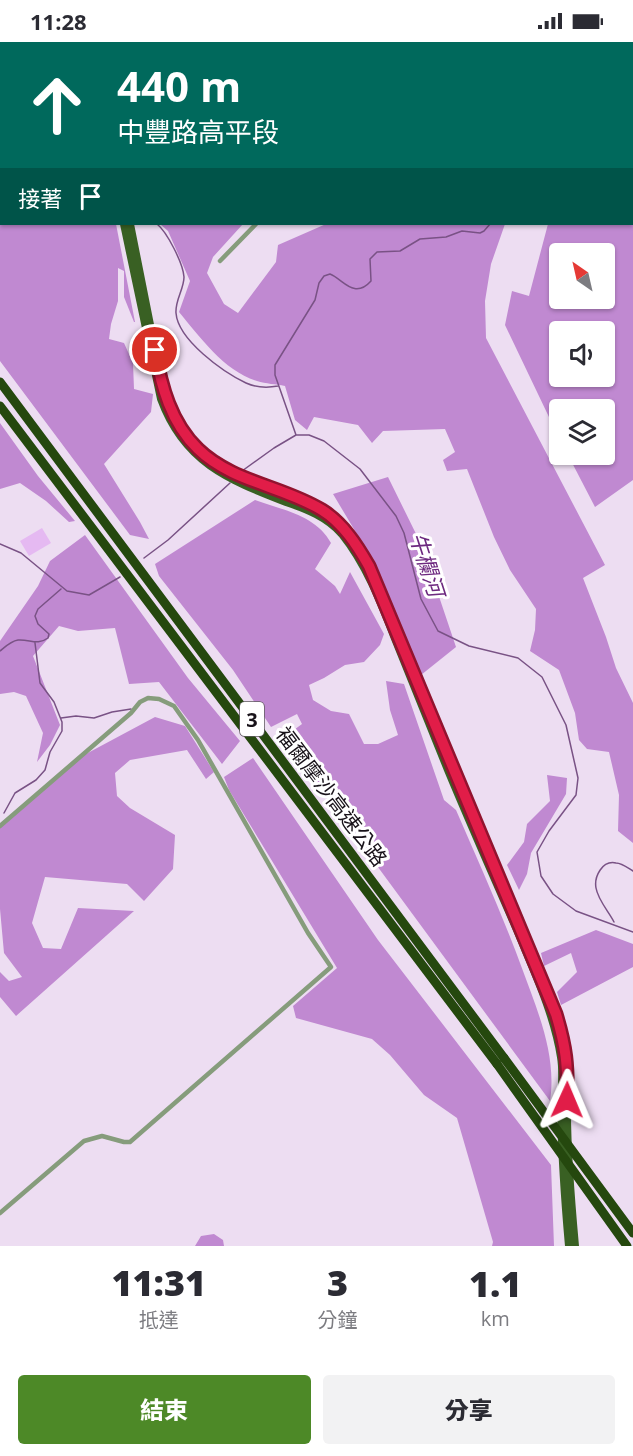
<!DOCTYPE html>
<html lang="zh-TW">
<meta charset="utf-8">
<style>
:root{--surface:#fff;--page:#f2f2f3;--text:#2b2b33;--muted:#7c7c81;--accent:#4d8927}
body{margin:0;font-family:"Open Sans","Noto Sans TC",sans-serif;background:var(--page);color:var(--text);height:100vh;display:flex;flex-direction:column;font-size:22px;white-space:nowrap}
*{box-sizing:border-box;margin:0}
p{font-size:20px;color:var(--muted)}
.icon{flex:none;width:33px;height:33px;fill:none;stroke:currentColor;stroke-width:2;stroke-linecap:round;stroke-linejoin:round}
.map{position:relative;height:1204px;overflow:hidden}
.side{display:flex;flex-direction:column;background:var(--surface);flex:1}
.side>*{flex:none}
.banner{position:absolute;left:0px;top:0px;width:633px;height:183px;box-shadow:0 2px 4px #0004;background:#00695c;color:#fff;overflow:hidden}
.needle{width:39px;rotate:326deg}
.controls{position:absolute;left:549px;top:201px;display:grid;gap:12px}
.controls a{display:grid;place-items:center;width:66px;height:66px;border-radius:6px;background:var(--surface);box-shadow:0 2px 4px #0004;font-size:30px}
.pin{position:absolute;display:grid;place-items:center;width:51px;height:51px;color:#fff;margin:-26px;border:3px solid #fff;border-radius:50%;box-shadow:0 2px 6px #0007}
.me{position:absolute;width:66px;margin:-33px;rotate:1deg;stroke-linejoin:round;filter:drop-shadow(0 0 4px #0008)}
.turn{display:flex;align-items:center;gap:21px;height:126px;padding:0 18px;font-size:27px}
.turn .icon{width:78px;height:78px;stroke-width:2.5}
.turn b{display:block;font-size:42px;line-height:51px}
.then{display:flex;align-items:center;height:57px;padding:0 18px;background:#0003;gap:12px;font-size:22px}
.eta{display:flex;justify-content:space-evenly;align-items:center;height:102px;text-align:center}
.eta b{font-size:36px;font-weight:800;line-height:42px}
.action{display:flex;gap:12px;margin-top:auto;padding:12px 18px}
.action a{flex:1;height:69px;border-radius:6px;background:var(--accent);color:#fff;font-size:24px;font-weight:800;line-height:69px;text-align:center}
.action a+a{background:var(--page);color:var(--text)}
.status{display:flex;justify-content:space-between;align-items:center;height:42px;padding:0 30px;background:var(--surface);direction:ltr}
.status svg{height:16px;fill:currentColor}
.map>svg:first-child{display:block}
.green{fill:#e5b9f2}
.forest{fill:#c089d1;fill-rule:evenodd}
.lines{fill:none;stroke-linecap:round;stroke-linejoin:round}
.stream{stroke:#795285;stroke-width:1.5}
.street{stroke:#869c7c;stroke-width:4.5}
.primary{stroke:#396023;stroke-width:8}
.highway{stroke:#25480e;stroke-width:9}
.highway-bridge{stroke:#25480e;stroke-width:9}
.route-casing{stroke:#92132f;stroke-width:15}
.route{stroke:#e11d48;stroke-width:10}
.labels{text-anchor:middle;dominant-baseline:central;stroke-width:6;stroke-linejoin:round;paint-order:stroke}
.shield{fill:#fff;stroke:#5d595e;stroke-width:1.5}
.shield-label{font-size:20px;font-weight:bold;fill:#181219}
.street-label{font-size:21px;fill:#181219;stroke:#fff}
.water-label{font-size:22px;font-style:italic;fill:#6d297f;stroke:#fff}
</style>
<div class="status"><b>11:28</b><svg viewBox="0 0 49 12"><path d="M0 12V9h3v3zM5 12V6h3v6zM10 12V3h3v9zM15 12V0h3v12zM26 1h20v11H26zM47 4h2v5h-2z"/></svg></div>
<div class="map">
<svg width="633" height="1204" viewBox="0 0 633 1204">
<rect width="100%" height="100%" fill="#edddf2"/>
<path class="green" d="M42,486L51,501L29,514L20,499Z"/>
<path class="forest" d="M208,0H303L207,1Z
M633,63V438L595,465L568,413L604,412V368H560L559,396L505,283L512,249L529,254L548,182H632ZM560,212H604V256H560ZM560,290H604V334H560Z
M0,107L2,182H116L135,280H134L124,255V229L118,226V259L111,282L109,297L124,301L133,321L134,347L153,352L151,370L104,422L140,480L149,497L130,493L0,319Z
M160,182H243L213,215L207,231L224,262L238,271L276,220L278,203L326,182H505L491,222L485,259L486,296L605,523L583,536L606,595L616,626L633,661V801L618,789L619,753L609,710L587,707L579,698L575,671L559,628L530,609L535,588L536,567L510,528L494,495L467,427L447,429L443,418L455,410L445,387L383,389L372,401L358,383L314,375L307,388L295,378L285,344C276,342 266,342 257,339C224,329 200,295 179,270L190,239L168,189Z
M0,381L38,434L75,479L69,480L46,459L20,441L0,447Z
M388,435L422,504L456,605L421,633L390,558L364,504L333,452Z
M255,458C282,468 316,473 331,501L315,527L335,544L340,552L350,530L384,592L380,603L364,620L345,623L324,636L309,643L313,658L331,669L349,672L364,702H378L398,693L390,668L386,639L404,642L444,758L456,768C479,821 503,874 523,929C538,970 557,1014 550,1059L283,696L302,682L297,672L271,685L233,628L159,534L155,522Z
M85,493L188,636L240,699L222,722L159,640L129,642L115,586L78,589L59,584L33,614L60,683L50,703L37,720L43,691L26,654L14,650L0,652V599L38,544L50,519Z
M155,675L185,684L214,730L206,737L187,708L130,718L115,731L117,754L130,766L175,793L173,827L144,859L127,842L45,835L32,881L43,906L61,907L78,866L134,869L16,974L0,955V930L9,939L22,935L4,911L0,867V786L84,713Z
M253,716L378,898L551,1123L554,1204H492L493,1200L457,1076L424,1053L390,1013L372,997L296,976L293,964L337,926L229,748L224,735Z
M547,733L567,736L566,752L531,811L527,832L519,848L507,823L524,800L527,782L550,759Z
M596,888L633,902V925L561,963L557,950L577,930L571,911L544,924L541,911Z
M214,1192L223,1198L224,1204H195L201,1194Z"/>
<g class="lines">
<path class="stream" d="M210,2L211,0
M632,11L633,10
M157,182C167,190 183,221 184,235C184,247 175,258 176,271C178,298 223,330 246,341C257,346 267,346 278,344
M296,393L275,333V323L315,258L319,241L324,234L330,232C343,237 354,258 371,239L370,217L377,210L400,209L420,197L446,195L462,189L480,191L484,189L490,182
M242,429L274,406L296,393H309L324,399L360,427L396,474L404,491L421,557L438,589L469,604L518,616L542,635L566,683L578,736L576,753L549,789L537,810L541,834L553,852L576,869L633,890
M0,502L21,511L67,549L89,553L120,535
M144,516L168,498L230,441
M0,609C6,604 11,599 18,598C30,597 37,604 48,596L49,592L38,582L35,574L38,567L61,547
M61,676L76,674L94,676L112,670L131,667
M4,771L15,751L36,738L45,728L50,710L62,689V680L54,660L40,641L35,601
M614,880C609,870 598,858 596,846C594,835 602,818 616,821C622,821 628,826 633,829"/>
<path class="street" d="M378,2L379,0
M449,2L450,0
M220,219L256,182
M0,784L131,671L140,660L148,656L159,657L174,664L198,698L308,891L331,925L130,1100H124L102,1094L84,1099L0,1171"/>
<path class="primary" d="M195,2L196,0
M202,2L203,0
M124,182L161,357C184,420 227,437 286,460C307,467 327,475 342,492C366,522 380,558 394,594C412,638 430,683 448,728C470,781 494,835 517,888C534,929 554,971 561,1015C564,1032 561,1052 561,1070C562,1115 565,1159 569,1204
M130,182L157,318
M162,342C178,402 214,424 269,445C287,452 307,458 323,469C345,483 362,506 372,529
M416,634L521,886
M542,936C551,958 562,982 566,1006C569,1027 567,1049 567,1070C567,1115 571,1160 575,1204"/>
<path class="highway" d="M0,340L504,1016
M0,364L497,1022"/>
<path class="highway-bridge" d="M504,1016L633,1191
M497,1022L627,1204"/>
</g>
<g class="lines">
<g class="route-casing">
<path id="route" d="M155,308C161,344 171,381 198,407C232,440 283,444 322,468C343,481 357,503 369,524L556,972C566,1005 568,1023 567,1058"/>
</g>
<use href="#route" class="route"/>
</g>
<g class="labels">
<rect class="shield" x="240" y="660" width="24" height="34" rx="4.5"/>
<g class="shield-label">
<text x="252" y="677">3</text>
</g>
<g class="street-label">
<text transform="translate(332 754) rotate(53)">福爾摩沙高速公路</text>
</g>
<g class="water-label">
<text transform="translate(428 522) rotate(72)">牛欄河</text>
</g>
</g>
</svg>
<div class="controls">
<a><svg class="needle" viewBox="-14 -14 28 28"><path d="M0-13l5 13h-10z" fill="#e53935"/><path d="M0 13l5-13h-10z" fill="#7c7c81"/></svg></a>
<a><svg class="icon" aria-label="sound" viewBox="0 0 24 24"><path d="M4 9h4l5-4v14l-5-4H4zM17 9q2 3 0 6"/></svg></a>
<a><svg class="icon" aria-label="layers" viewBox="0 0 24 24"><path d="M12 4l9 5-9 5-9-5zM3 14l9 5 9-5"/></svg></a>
</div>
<div class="pin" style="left:155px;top:308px;background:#d93025"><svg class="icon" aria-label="arrive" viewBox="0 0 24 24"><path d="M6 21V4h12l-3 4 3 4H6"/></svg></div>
<svg class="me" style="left:567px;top:1058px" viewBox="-20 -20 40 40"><path d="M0-17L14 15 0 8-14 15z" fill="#e11d48" stroke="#fff" stroke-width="4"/></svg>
<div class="banner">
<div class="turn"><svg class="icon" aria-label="ahead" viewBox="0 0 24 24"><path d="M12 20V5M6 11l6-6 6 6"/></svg><div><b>440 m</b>中豐路高平段</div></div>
<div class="then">接著<svg class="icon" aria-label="arrive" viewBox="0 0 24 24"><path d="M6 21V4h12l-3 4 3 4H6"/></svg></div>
</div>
</div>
<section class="side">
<div class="eta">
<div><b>11:31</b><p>抵達</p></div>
<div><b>3</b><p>分鐘</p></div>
<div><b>1.1</b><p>km</p></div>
</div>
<div class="action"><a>結束</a><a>分享</a></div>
</section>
